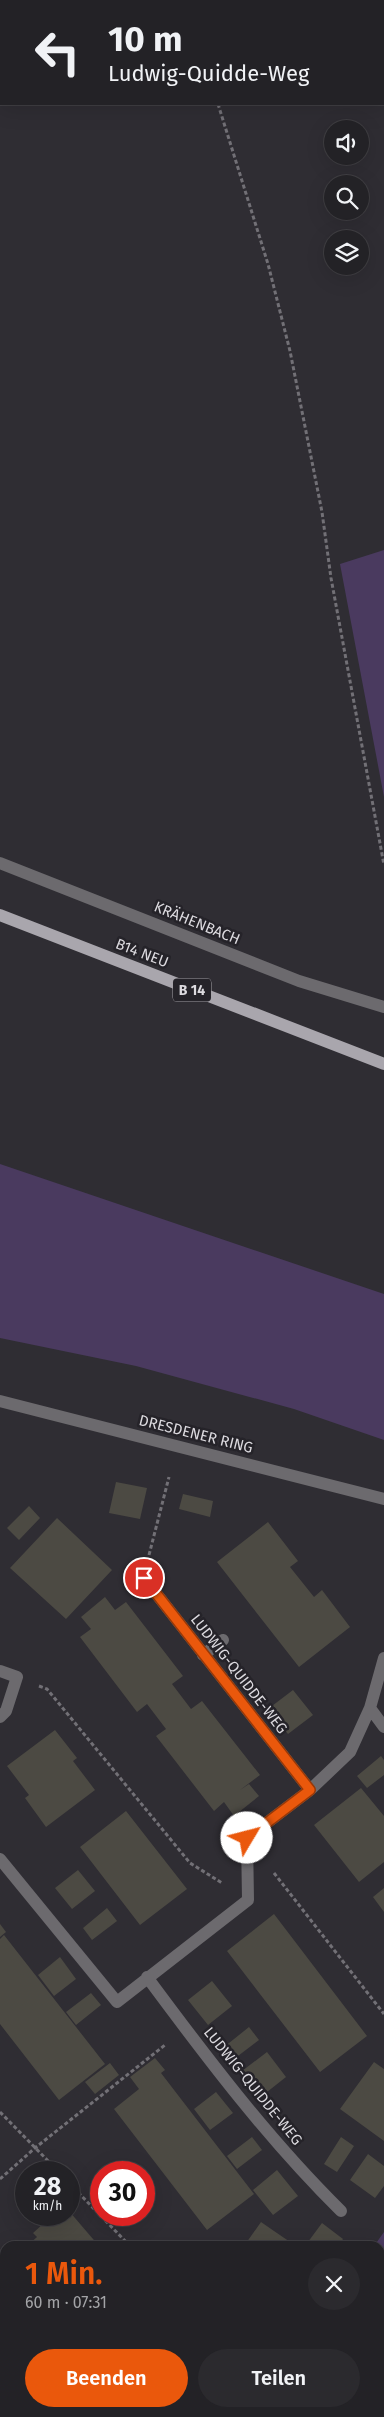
<!DOCTYPE html>
<html lang="de">
<meta charset="utf-8">
<style>
:root{--surface:#232226;--page:#2b2a2e;--text:#f1f3f6;--muted:#a3a4a7;--line:#403f43;--accent:#ea580c}
body{margin:0;font-family:"Fira Sans",sans-serif;background:var(--page);color:var(--text);height:100vh;display:flex;flex-direction:column;font-size:19px;white-space:nowrap}
*{box-sizing:border-box;margin:0}
p{font-size:16px;color:var(--muted)}
.icon{flex:none;width:28px;height:28px;fill:none;stroke:currentColor;stroke-width:2;stroke-linecap:round;stroke-linejoin:round}
.map{position:relative;flex:1;overflow:hidden}
.sheet{position:absolute;left:0px;top:2241px;width:385px;height:176px;display:flex;flex-direction:column;background:var(--surface);border-radius:15px 15px 0 0;box-shadow:0 5px 20px #0002,0 0 0 1px var(--line)}
.sheet>*{flex:none}
.banner{position:absolute;left:0px;top:0px;width:385px;height:105px;box-shadow:0 5px 20px #0002,0 0 0 1px var(--line);background:#232226;color:var(--text);overflow:hidden}
.controls{position:absolute;left:324px;top:120px;display:grid;gap:10px}
.controls a{display:grid;place-items:center;width:45px;height:45px;border-radius:50%;background:var(--surface);box-shadow:0 5px 20px #0002,0 0 0 1px var(--line);font-size:25px}
.speed{position:absolute;left:15px;top:2161px;display:flex;gap:10px;font-size:25px;font-weight:700;text-align:center}
.speed>*{display:grid;place-content:center;width:65px;height:65px;border-radius:50%;background:var(--surface);box-shadow:0 5px 20px #0002,0 0 0 1px var(--line);line-height:1}
.speed small{font-size:12px;font-weight:400}
.speed .limit{border:8px solid #d22;background:#fff;color:#111}
.pin{position:absolute;display:grid;place-items:center;width:42px;height:42px;color:#fff;margin:-21px;border:2px solid #fff;border-radius:50%;box-shadow:0 1px 5px #0007}
.me{position:absolute;width:55px;margin:-28px;rotate:53deg;stroke-linejoin:round;filter:drop-shadow(0 0 4px #0008)}
.turn{display:flex;align-items:center;gap:18px;height:105px;padding:0 25px;font-size:22px}
.turn .icon{width:65px;height:65px;stroke-width:2.5}
.turn b{display:block;font-size:35px;line-height:42px}
.round{display:grid;place-items:center;flex:none;width:52px;height:52px;border-radius:26px;background:var(--page)}
.summary{display:flex;align-items:center;justify-content:space-between;height:85px;padding:0 25px}
h1{font-size:30px;font-weight:600;line-height:38px;color:var(--accent)}
.action{display:flex;gap:10px;margin-top:auto;padding:10px 25px}
.action a{flex:1;height:58px;border-radius:30px;background:var(--accent);color:#fff;font-size:20px;font-weight:600;line-height:58px;text-align:center}
.action a+a{background:var(--page);color:var(--text)}
.map>svg:first-child{display:block}
.green{fill:#4a3a5f}
.building{fill:#4c4a43}
.lines{fill:none;stroke-linecap:round;stroke-linejoin:round}
.path{stroke:#727076;stroke-width:3;stroke-dasharray:4 2.5;stroke-linecap:butt}
.minor{stroke:#6c6a6e;stroke-width:12}
.major{stroke:#a9a6ad;stroke-width:12}
.route-casing{stroke:#983908;stroke-width:12}
.route{stroke:#ea580c;stroke-width:9}
.labels{text-anchor:middle;dominant-baseline:central;stroke-width:5;stroke-linejoin:round;paint-order:stroke}
.shield{fill:#252329;stroke:#a5a3a8;stroke-width:1}
.shield-label{font-size:14px;font-weight:bold;fill:#dcdadf}
.street-label{font-size:15px;fill:#dcdadf;stroke:#252329}
</style>
<div class="map">
<svg width="384" height="2417" viewBox="0 0 384 2417">
<rect width="100%" height="100%" fill="#2f2d33"/>
<path class="green" d="M384,550V797L340,564Z
M0,1164L384,1294V1440L294,1409L136,1366L0,1338Z
M384,2232V2417H302L306,2413L380,2412V2246H374Z"/>
<path class="building" d="M116,1482L147,1488L140,1519L109,1513Z
M183,1494L213,1501L210,1517L179,1509Z
M29,1506L40,1518L19,1540L7,1528Z
M57,1518L112,1570L66,1619L10,1568Z
M268,1522L298,1561L290,1567L314,1597L322,1590L350,1627L299,1667L217,1562Z
M105,1597L115,1610L126,1602L183,1676L172,1684L191,1709L202,1701L260,1775L240,1790L249,1784L259,1796L234,1816L224,1802L214,1811L156,1736L166,1729L147,1704L137,1712L80,1637L91,1629L81,1617Z
M293,1690L313,1715L288,1734L268,1709Z
M55,1730L77,1758L73,1761L95,1790L46,1827L25,1798L29,1795L7,1766Z
M381,1756L384,1760V1775L367,1788L357,1776Z
M361,1788L384,1816V1862L359,1882L314,1825Z
M126,1811L187,1889L140,1925L80,1847Z
M78,1870L95,1891L72,1909L55,1888Z
M384,1888V1912L373,1897Z
M107,1908L117,1921L92,1940L83,1928Z
M274,1914L367,2036L320,2072L227,1951Z
M0,1924L6,1932L0,1937Z
M4,1935L105,2064L59,2100L0,2024V1939Z
M60,1957L76,1979L54,1996L38,1975Z
M212,1981L232,2006L208,2025L188,2000Z
M91,1993L101,2005L76,2025L66,2012Z
M249,2027L259,2040L234,2059L224,2047Z
M267,2052L286,2077L262,2096L242,2071Z
M155,2058L165,2070L161,2073L254,2194L207,2230L114,2109L139,2089L130,2077Z
M374,2062L384,2069V2141L340,2109Z
M110,2063L119,2075L95,2094L85,2082Z
M216,2092L233,2113L210,2130L194,2109Z
M252,2137L262,2150L237,2169L227,2156Z
M341,2137L354,2146L337,2172L324,2164Z
M368,2154L384,2166V2186L375,2198L350,2180Z
M277,2170L298,2196L273,2215L253,2190Z
M69,2211L99,2246H27L37,2237L33,2233L53,2215H69Z
M261,2222L274,2231L296,2246H244Z
M322,2223L343,2239L338,2246H305Z
M5,2274V2391L0,2396V2279Z
M130,2412H219L214,2417H125Z"/>
<g class="lines">
<path class="path" d="M186,0V1
M218,104L268,264L290,351L322,512L331,578L384,865
M149,1555L169,1477
M39,1686L47,1689L190,1863L222,1883
M274,1873L384,2014
M0,2112L59,2172
M0,2179L35,2148L165,2045
M69,2183L130,2246
M380,2369L384,2365
M317,2412L323,2417
M7,2417L12,2412
M282,2417L286,2412
M336,2417L340,2412"/>
<path class="minor" d="M0,863L299,981L384,1007
M0,1401L384,1499
M144,1578L310,1790
M203,1655L223,1640
M0,1671L17,1677L6,1711L0,1717
M370,1708L384,1727
M0,1859L117,2002L248,1900L247,1838L310,1790L350,1752L370,1708L384,1658
M147,1977C207,2058 269,2140 341,2211"/>
<path class="major" d="M0,915L384,1064"/>
</g>
<g class="lines">
<g class="route-casing">
<path id="route" d="M144,1578L310,1790L247,1838"/>
</g>
<use href="#route" class="route"/>
</g>
<g class="labels">
<rect class="shield" x="173" y="978.5" width="38" height="23" rx="4"/>
<g class="shield-label">
<text x="192" y="990">B 14</text>
</g>
<g class="street-label">
<text transform="translate(197 923) rotate(22)">KRÄHENBACH</text>
<text transform="translate(142 953) rotate(21)">B14 NEU</text>
<text transform="translate(196 1434) rotate(14)">DRESDENER RING</text>
<text transform="translate(239 1674) rotate(52)">LUDWIG-QUIDDE-WEG</text>
<text transform="translate(253 2086) rotate(51)">LUDWIG-QUIDDE-WEG</text>
</g>
</g>
</svg>
<div class="controls">
<a><svg class="icon" aria-label="sound" viewBox="0 0 24 24"><path d="M4 9h4l5-4v14l-5-4H4zM17 9q2 3 0 6"/></svg></a>
<a><svg class="icon" aria-label="search" viewBox="0 0 24 24"><circle cx="10" cy="10" r="6"/><path d="M15 15l6 6"/></svg></a>
<a><svg class="icon" aria-label="layers" viewBox="0 0 24 24"><path d="M12 4l9 5-9 5-9-5zM3 14l9 5 9-5"/></svg></a>
</div>
<div class="speed"><div>28<small>km/h</small></div><div class="limit">30</div></div>
<div class="pin" style="left:144px;top:1578px;background:#d93025"><svg class="icon" aria-label="arrive" viewBox="0 0 24 24"><path d="M6 21V4h12l-3 4 3 4H6"/></svg></div>
<svg class="me" style="left:247px;top:1838px" viewBox="-20 -20 40 40"><circle r="19" fill="#fff"/><path d="M0-13L10 11 0 6-10 11z" fill="#ea580c"/></svg>
<div class="banner">
<div class="turn"><svg class="icon" aria-label="left" viewBox="0 0 24 24"><path d="M17 20v-9H6M10 6l-5 5 5 5"/></svg><div><b>10 m</b>Ludwig-Quidde-Weg</div></div>
</div>
<section class="sheet">
<div class="summary"><div><h1>1 Min.</h1><p>60 m · 07:31</p></div><a class="round"><svg class="icon" aria-label="close" viewBox="0 0 24 24"><path d="M6 6l12 12M18 6L6 18"/></svg></a></div>
<div class="action"><a>Beenden</a><a>Teilen</a></div>
</section>
</div>
